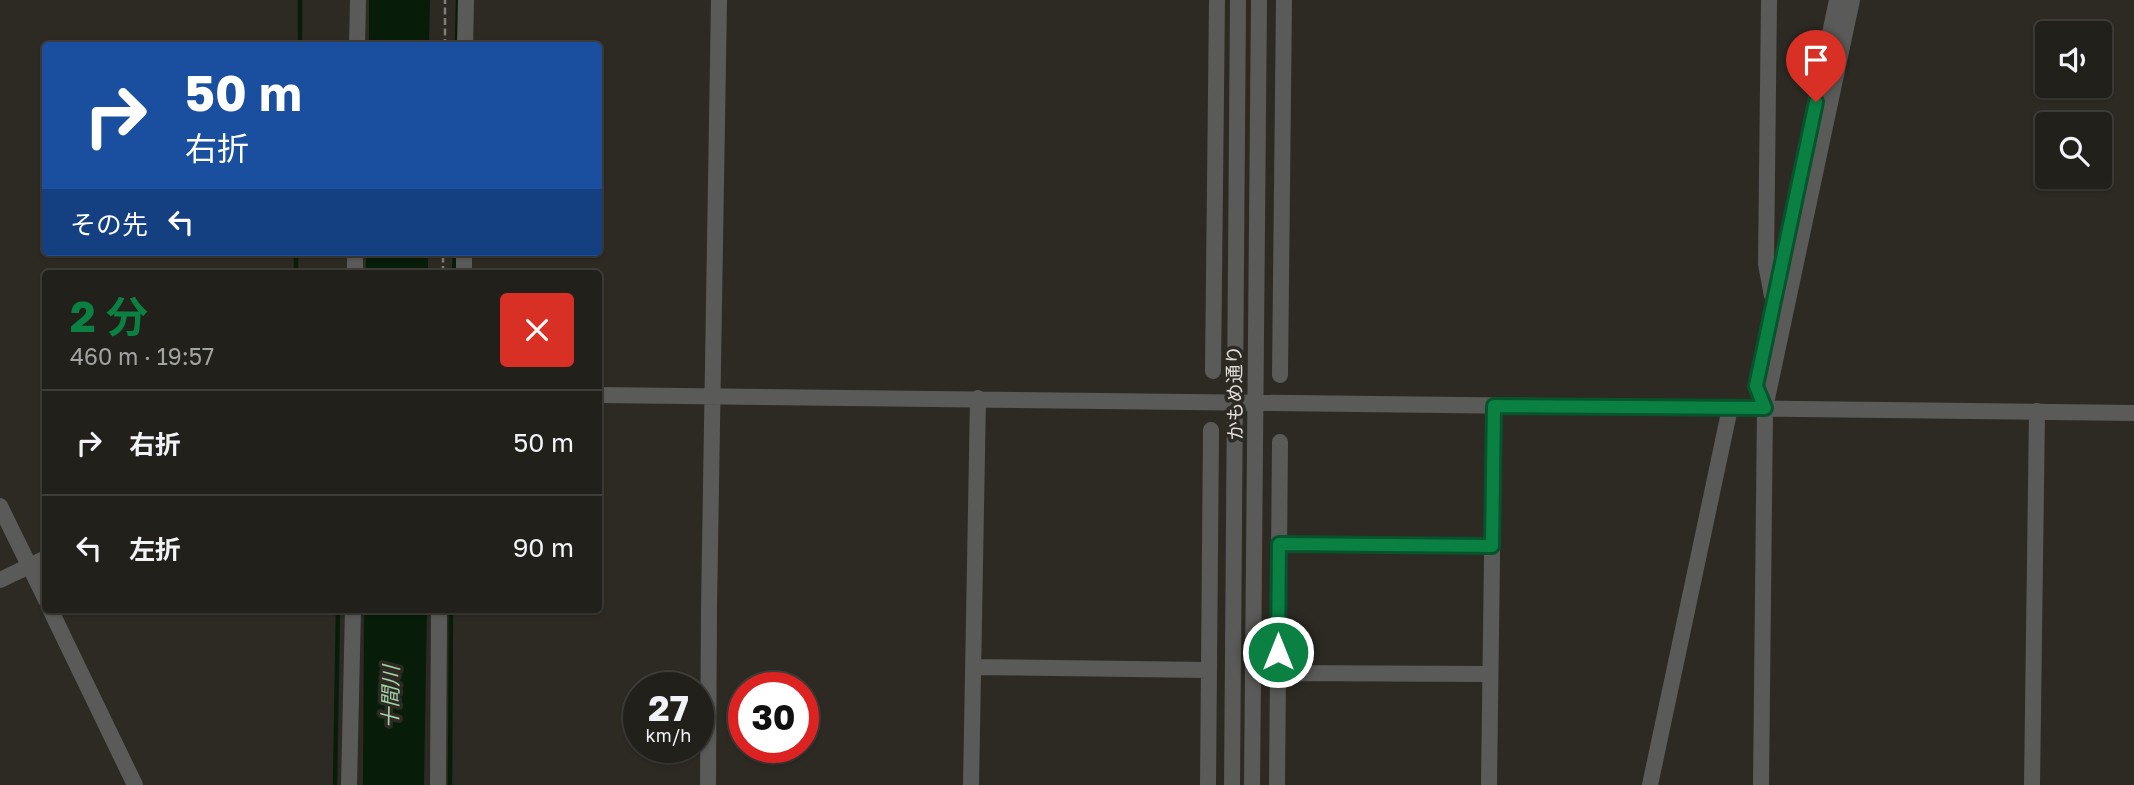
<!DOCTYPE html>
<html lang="ja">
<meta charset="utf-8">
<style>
:root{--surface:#22201b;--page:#2a2824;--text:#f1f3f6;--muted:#a2a3a3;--line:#3f3e3a;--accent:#0b8043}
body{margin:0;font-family:"Golos Text","Noto Sans JP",sans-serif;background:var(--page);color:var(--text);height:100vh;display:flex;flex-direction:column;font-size:26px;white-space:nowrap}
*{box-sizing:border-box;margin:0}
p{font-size:23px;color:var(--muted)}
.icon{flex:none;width:38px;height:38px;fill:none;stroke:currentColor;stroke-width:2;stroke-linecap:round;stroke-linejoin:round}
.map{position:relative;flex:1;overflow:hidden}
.side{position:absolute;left:42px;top:270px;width:560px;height:343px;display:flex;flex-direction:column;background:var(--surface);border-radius:7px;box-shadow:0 2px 5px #0004,0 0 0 2px var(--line)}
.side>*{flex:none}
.guide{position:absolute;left:42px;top:42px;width:560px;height:214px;border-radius:7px;box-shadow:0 2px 5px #0004,0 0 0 2px var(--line);background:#1a4fa0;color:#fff;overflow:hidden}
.tools{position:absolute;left:2035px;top:21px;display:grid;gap:14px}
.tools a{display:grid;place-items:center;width:77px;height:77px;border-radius:7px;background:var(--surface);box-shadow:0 2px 5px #0004,0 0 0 2px var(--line);font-size:35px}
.speed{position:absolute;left:623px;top:672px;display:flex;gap:14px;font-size:35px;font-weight:700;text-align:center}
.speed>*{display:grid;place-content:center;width:91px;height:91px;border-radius:50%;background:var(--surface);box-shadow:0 2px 5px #0004,0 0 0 2px var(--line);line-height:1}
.speed small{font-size:18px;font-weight:400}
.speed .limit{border:10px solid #d22;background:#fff;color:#111}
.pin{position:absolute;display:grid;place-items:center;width:60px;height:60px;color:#fff;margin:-72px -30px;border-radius:50% 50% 50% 0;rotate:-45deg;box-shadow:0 0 7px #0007}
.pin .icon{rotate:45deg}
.me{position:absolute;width:77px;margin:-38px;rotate:0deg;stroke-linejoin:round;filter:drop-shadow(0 0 5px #0008)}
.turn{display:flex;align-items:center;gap:24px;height:147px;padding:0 28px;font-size:32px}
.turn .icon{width:91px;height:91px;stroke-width:2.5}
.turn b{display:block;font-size:49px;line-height:60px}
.then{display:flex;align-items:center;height:66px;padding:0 28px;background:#0003;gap:14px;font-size:26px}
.round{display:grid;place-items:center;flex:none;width:74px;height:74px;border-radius:7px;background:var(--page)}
.headline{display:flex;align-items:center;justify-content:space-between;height:119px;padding:0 28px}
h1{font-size:42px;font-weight:700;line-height:52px;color:var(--accent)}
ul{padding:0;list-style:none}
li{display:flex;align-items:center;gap:21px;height:105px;padding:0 28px;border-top:2px solid var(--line)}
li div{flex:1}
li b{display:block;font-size:26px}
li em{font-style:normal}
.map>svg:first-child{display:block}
.water{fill:#071d09}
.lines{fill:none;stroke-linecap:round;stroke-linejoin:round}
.stream{stroke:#071d09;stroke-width:4.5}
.path{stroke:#807d78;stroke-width:2.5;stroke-dasharray:7 3.5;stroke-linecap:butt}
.minor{stroke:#5a5b58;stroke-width:16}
.route-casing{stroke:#07532c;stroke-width:18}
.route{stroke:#0b8043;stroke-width:12}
.labels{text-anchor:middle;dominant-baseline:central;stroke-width:7;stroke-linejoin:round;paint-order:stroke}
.street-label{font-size:19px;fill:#e2dfdb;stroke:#2d2a24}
.water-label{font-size:21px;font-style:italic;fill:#a4d1a6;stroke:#2d2a24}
</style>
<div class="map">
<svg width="2134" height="785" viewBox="0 0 2134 785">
<rect width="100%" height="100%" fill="#2d2a24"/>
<path class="water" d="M369,0H430L429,45H369Z
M366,252H428V273H366Z
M364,609H427L424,785H363Z"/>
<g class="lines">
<path class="stream" d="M457,41L458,0
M300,46V0
M296,273V252
M454,273L455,252
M335,785L338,609
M450,785L451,609"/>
<path class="path" d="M445,46V0
M443,273V252"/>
<path class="minor" d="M1769,0L1766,264L1772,296
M357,46L358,0
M465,46L466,0
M464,252V273
M355,273V252
M1213,371L1217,0
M1280,375L1284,0
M598,395L2134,413
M1765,408L1756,386L1837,0
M0,506L46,600
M1279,544L1492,546
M0,580L46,558
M50,609L135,785
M973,667L1209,670
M1278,673L1490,674
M349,785L353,609
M438,785L439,609
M708,785L709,608L719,0
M971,785L978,398
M1208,785L1211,430
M1232,785L1238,0
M1252,785L1259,0
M1277,785L1280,442
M1489,785L1494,406
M1650,785L1730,408
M1761,785L1765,408L1852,0
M2032,785L2037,411"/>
</g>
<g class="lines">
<g class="route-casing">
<path id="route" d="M1278,652L1279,544L1492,546L1494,406L1765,408L1756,386L1816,102"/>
</g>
<use href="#route" class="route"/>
</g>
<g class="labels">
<g class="street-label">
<text transform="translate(1234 393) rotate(-91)">かもめ通り</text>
</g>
<g class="water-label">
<text transform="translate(390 697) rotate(-89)">十間川</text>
</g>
</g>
</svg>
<div class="tools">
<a><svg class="icon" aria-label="sound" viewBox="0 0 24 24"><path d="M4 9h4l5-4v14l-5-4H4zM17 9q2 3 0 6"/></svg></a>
<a><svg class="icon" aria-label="search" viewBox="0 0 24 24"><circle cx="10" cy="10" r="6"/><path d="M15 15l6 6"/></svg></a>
</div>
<div class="speed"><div>27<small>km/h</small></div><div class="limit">30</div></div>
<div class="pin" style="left:1816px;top:102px;background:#d93025"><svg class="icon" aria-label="arrive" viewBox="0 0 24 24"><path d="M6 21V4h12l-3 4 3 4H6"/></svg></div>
<svg class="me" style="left:1278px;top:652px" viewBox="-20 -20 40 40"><circle r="17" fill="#0b8043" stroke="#fff" stroke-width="3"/><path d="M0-11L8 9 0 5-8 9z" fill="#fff"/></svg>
<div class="guide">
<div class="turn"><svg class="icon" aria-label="right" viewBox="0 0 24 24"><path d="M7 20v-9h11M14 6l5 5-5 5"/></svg><div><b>50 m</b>右折</div></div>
<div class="then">その先<svg class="icon" aria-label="left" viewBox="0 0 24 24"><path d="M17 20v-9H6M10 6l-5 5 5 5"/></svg></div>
</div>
<section class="side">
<div class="headline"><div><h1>2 分</h1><p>460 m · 19:57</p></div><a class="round" style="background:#d93025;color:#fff"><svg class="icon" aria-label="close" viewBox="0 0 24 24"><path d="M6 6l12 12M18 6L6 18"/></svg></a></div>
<ul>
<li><svg class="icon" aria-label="right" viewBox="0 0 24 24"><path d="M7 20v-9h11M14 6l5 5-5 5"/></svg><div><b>右折</b></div><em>50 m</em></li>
<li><svg class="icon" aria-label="left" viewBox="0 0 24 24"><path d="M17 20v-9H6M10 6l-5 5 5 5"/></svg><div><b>左折</b></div><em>90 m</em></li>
</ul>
</section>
</div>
